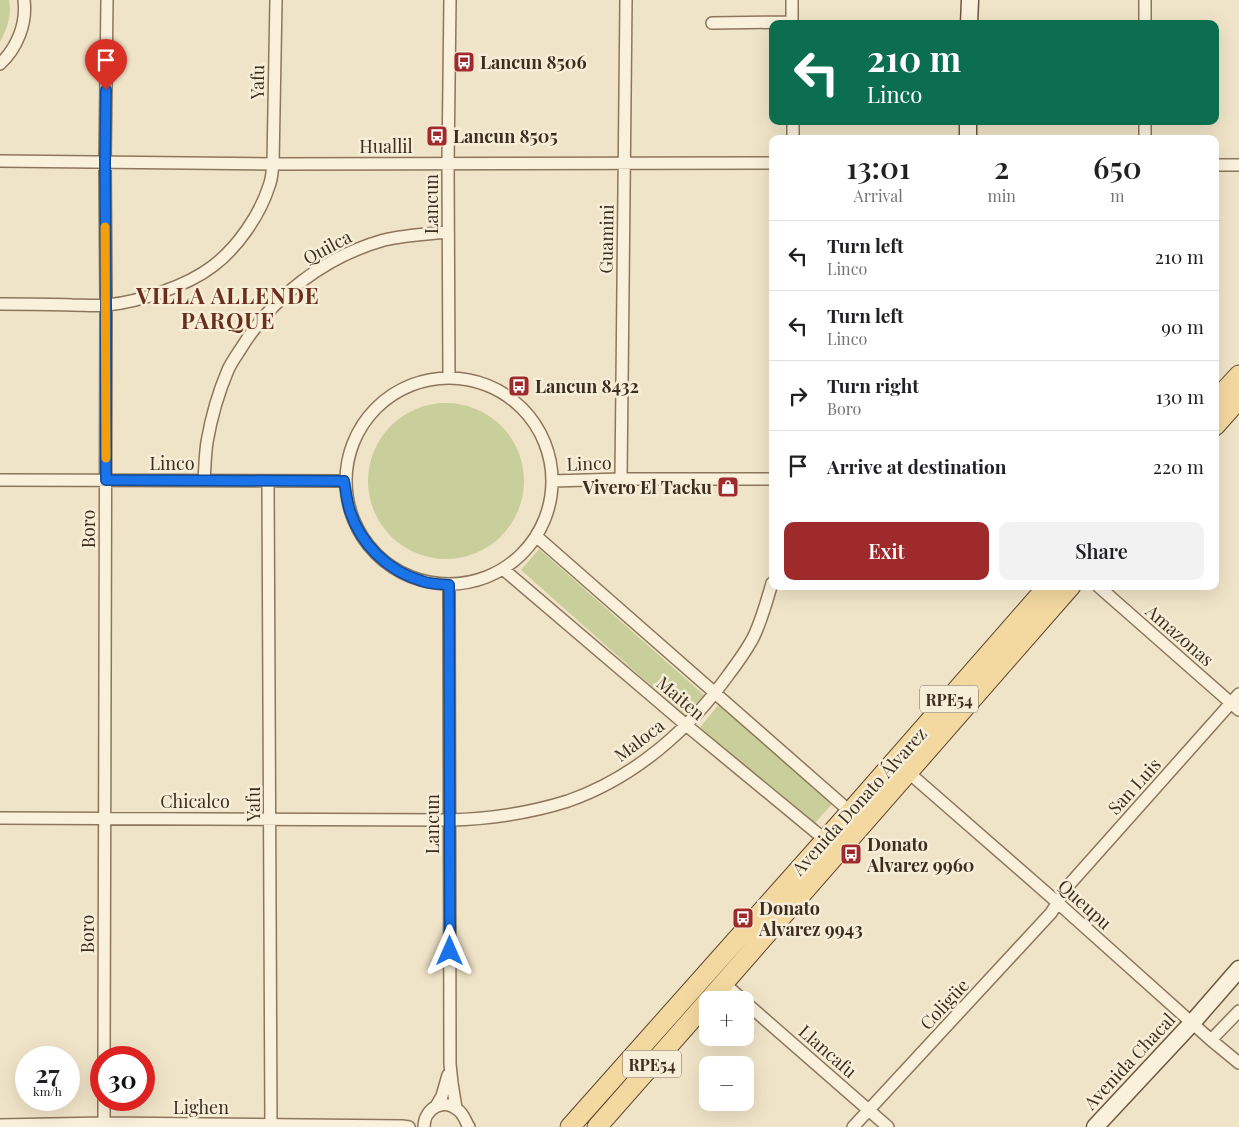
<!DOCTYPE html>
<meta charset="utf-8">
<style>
:root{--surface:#fff;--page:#f2f2f2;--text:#202124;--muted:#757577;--line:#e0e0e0;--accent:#9e2a2b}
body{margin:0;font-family:"Playfair Display",serif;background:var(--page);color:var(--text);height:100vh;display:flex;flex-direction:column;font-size:19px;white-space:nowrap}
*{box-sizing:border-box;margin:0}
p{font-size:16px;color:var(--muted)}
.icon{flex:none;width:28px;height:28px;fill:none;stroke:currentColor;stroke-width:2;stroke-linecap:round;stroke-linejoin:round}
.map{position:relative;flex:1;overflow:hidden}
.sheet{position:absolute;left:769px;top:135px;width:450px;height:455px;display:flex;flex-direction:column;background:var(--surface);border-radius:10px;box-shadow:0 5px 20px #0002}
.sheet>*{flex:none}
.guide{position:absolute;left:769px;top:20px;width:450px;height:105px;border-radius:10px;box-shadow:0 5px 20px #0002;background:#0b6e4f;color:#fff;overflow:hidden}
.tools{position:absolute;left:699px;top:991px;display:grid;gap:10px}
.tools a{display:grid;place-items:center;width:55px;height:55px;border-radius:10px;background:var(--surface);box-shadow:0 5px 20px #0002;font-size:25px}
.speed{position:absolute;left:15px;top:1046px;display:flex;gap:10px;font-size:25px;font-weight:700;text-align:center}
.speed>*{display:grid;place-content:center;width:65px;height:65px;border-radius:50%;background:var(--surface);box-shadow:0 5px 20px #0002;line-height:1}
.speed small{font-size:12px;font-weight:400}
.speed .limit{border:8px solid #d22;background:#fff;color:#111}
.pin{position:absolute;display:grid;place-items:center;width:42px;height:42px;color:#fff;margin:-51px -21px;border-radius:50% 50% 50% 0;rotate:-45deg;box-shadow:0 0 5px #0007}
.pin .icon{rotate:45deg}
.me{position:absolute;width:55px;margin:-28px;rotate:0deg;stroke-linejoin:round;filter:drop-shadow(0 0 4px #0008)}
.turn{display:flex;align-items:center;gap:18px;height:105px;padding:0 15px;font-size:22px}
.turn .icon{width:65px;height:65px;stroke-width:2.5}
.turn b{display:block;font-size:35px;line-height:42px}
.eta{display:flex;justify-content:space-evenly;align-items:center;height:85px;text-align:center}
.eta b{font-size:30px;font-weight:600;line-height:35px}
.cta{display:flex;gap:10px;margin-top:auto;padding:10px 15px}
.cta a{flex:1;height:58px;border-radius:10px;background:var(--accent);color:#fff;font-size:20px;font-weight:600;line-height:58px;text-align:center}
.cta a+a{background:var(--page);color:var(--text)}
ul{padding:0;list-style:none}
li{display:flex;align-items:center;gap:15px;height:70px;padding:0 15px;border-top:1px solid var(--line)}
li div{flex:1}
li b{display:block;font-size:19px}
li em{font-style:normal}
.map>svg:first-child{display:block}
.green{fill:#c9cf9b}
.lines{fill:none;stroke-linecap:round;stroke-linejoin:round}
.street-casing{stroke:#8d765c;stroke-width:14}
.secondary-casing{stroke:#6f573f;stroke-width:19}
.primary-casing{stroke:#5b4430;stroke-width:21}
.street{stroke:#faf1dc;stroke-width:11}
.secondary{stroke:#faf1dc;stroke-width:16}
.primary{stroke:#f3d9a0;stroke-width:19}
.route-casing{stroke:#114b97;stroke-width:12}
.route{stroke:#1a73e8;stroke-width:9}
.slow{stroke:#f59e0b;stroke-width:9}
.labels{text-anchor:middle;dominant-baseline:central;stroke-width:5;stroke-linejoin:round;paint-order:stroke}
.shield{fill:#f7eed8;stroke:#756857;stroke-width:1}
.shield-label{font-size:16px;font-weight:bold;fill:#3d2e20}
.poi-label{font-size:18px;font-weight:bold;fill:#3d2e20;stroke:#f7eed8;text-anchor:start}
.street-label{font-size:18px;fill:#3d2e20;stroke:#f7eed8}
.district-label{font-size:22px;font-weight:bold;letter-spacing:1px;fill:#6b2e1e;stroke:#f7eed8}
</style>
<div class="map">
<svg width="1239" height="1127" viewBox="0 0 1239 1127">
<rect width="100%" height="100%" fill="#f0e4c8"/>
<path class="green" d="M0,0H9C12,15 7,29 0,42Z
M368 481a78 78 0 1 1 156 0a78 78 0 1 1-156 0Z
M539,549L704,695L685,716L521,570Z
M720,703L833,803L815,823L698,730Z"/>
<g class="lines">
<g class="street-casing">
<path id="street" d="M1145,0V24
M712,23L792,22
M792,24V0
M0,64C17,48 27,24 24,0
M793,121V139
M1145,121V139
M0,161L273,164L772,163
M1215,165H1239
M0,304C24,304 48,304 72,305C84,305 95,306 107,305C139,302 187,286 213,266C237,248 260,215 269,186C272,179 272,171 273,164L276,0
M449,378L448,163L450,0
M346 481a103 103 0 1 1 206 0a103 103 0 1 1-206 0Z
M621,479L626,0
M0,480L344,481
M204,480C205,468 205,455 207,442C211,419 219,391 228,370C231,363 236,356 240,350C272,297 324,257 384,240C405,235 427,234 448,232
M268,481L271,1127
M552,481L621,479H772
M536,536L854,815
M503,569L686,725L829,843
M449,585L450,1064L452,1083L456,1108
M1098,586L1239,710
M908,772L1058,903L1211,1040L1239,1063
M0,818L449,820C489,819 530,813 568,801C634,778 689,730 729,674C738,662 747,650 754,636C762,619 767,601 772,583
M724,983L743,1000
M745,1002L888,1127
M1211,1040L1239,1011
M104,1058L106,305L105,162L107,0
M436,1106L442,1096L448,1075
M0,1125L104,1123L402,1126L409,1127
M104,1127V1100
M424,1127C424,1109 443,1097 458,1110C464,1114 465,1121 469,1127
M853,1127L1051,913L1068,886L1239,694"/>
</g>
<g class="secondary-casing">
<path id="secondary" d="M969,24L970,0
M968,139V121
M1095,1127L1192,1023L1239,969"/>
</g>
<g class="primary-casing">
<path id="primary" d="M1215,401L1239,375
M1215,426L1239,399
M709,1000L1071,586
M570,1127L850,812L1048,586
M597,1127L708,1001"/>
</g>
<use href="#street" class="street"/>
<use href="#secondary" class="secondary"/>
<use href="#primary" class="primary"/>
</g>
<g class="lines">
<g class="route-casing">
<path id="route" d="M106,90L105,162L106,305V480L344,481C346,491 347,502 350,511C361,545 388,571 422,581C430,584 440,584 449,585L450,951"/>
</g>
<use href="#route" class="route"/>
<path class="slow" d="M105,227L106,458"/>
</g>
<defs>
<g id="bus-square" transform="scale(1.125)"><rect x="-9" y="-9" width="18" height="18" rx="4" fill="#9e2a2b" stroke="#f7eed8"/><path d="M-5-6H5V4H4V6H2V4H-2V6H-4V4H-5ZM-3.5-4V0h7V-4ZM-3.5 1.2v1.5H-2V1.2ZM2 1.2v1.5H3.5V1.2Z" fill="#fff"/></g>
<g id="shop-square" transform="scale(1.125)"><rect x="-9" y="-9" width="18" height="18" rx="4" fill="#9e2a2b" stroke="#f7eed8"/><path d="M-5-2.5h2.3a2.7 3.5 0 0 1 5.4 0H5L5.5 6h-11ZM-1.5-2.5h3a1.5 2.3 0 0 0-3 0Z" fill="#fff"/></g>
</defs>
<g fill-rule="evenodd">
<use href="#bus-square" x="464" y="62"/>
<use href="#bus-square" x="437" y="136"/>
<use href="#bus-square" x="519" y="386"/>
<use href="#shop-square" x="728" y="487"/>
<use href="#bus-square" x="851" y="854"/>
<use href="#bus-square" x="743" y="918"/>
</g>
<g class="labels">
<g class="shield">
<rect x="920" y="685.5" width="58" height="27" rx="4"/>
<rect x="623" y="1050.5" width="58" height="27" rx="4"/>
</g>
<g class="shield-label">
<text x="949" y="699">RPE54</text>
<text x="652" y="1064">RPE54</text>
</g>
<g class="poi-label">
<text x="480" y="62">Lancun 8506</text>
<text x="453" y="136">Lancun 8505</text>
<text x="535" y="386">Lancun 8432</text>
<text x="712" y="487" text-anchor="end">Vivero El Tacku</text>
<text x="867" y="844">Donato<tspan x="867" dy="21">Alvarez 9960</tspan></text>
<text x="759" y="908">Donato<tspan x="759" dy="21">Alvarez 9943</tspan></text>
</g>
<g class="street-label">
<text transform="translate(257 82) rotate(-89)">Yafu</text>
<text x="386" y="146">Huallil</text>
<text transform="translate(431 204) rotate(-90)">Lancun</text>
<text transform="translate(606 239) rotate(-89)">Guamini</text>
<text transform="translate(327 247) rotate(-28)">Quilca</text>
<text x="172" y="463">Linco</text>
<text transform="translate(589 463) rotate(-2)">Linco</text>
<text transform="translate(88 529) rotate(-90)">Boro</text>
<text transform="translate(1180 635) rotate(41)">Amazonas</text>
<text transform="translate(681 698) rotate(40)">Maiten</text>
<text transform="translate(639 740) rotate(-37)">Maloca</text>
<text transform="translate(1134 786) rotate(-48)">San Luis</text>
<text x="195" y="801">Chicalco</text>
<text transform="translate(859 801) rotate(-48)">Avenida Donato Álvarez</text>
<text transform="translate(253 804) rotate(-90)">Yafu</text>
<text transform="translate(432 824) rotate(-90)">Lancun</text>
<text transform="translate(1085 904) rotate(42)">Queupu</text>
<text transform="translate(87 934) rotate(-90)">Boro</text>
<text transform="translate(944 1004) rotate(-47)">Coligüe</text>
<text transform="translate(828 1051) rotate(41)">Llancafu</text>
<text transform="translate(1129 1061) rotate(-47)">Avenida Chacal</text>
<text x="201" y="1107">Lighen</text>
</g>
<g class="district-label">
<text x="228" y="295">VILLA ALLENDE<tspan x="228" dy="25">PARQUE</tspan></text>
</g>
</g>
</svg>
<div class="tools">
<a>+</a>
<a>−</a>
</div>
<div class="speed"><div>27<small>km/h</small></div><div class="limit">30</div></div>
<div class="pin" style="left:106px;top:90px;background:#d93025"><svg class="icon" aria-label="arrive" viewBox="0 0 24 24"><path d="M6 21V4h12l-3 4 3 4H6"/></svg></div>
<svg class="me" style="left:450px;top:951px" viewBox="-20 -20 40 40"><path d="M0-17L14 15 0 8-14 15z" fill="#1a73e8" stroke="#fff" stroke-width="4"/></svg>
<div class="guide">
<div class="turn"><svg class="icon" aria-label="left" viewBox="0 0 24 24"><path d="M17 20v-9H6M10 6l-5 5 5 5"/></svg><div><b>210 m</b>Linco</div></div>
</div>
<section class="sheet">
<div class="eta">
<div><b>13:01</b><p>Arrival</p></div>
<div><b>2</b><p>min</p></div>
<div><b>650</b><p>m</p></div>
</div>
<ul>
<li><svg class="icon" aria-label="left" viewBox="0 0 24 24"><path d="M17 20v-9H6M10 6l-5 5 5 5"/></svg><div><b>Turn left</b><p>Linco</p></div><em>210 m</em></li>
<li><svg class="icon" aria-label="left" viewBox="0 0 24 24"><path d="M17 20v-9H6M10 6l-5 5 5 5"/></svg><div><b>Turn left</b><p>Linco</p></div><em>90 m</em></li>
<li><svg class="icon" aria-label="right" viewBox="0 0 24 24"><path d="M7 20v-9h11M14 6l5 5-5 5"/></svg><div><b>Turn right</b><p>Boro</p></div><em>130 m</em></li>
<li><svg class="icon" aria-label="arrive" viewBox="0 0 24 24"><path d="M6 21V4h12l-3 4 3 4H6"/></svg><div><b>Arrive at destination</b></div><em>220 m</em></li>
</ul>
<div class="cta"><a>Exit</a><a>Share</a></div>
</section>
</div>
